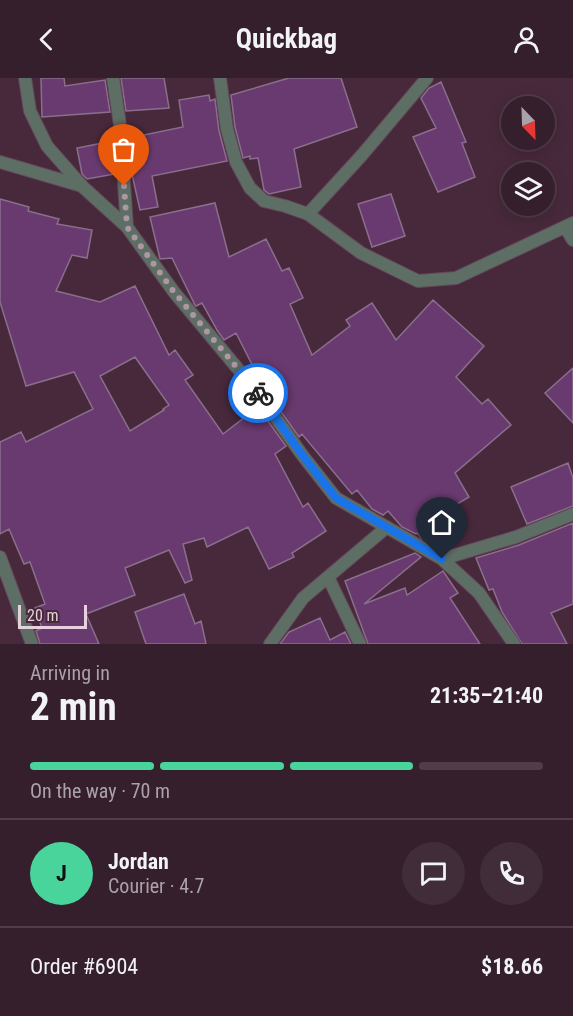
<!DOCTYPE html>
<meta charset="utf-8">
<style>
body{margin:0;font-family:"Roboto Condensed",sans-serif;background:#412c39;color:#f1f3f6;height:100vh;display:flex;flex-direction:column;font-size:22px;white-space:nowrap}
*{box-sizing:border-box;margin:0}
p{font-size:20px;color:#aaa2aa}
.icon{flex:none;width:33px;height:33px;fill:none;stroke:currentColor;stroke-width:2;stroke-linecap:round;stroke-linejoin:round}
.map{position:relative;height:566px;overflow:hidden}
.drawer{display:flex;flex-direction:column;background:#361f2d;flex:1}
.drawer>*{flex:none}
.needle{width:39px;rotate:157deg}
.buttons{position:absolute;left:501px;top:18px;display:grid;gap:12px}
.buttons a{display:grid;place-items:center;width:54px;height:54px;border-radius:50%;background:#361f2d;box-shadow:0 3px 15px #0003,0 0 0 2px #503d49;font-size:30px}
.scale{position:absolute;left:18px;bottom:15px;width:69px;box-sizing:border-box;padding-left:6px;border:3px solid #e6d1dd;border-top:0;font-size:16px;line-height:21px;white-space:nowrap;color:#e6d1dd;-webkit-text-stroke:4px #48293c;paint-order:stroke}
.pin{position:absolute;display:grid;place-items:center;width:51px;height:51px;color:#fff;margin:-62px -26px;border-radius:50% 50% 50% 0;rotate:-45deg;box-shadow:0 0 6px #0007}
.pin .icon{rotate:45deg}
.courier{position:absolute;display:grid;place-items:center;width:60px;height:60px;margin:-30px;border:4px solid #1a73e8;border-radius:50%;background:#fff;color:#222;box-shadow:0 2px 8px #0007}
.headline em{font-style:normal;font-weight:700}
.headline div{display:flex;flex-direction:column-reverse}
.headline{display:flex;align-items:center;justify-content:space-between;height:102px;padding:0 30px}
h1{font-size:39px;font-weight:700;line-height:45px}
.bar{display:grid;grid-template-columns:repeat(4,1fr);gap:9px 6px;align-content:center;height:72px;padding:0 30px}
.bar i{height:8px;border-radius:4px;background:#503d49}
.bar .current{background:#49d49c}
.bar p{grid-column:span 4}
.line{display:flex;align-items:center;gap:15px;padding:0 30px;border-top:2px solid #503d49}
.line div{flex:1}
.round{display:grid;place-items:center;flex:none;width:63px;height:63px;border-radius:32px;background:#412c39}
header{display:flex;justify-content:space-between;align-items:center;height:78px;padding:0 30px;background:#361f2d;font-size:27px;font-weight:700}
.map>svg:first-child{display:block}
</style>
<header><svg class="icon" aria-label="back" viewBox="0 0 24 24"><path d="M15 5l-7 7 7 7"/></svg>Quickbag<svg class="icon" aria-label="person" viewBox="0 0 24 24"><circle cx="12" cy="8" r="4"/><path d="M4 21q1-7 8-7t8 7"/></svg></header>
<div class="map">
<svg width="573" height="566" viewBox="0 0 573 566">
<rect width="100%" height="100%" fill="#48293c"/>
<path fill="#693a6f" stroke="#8a6f8d" stroke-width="1.5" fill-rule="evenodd" d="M 41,0 L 64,0 L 65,8 L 105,2 L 110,34 L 42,39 Z
M 121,0 L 164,0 L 169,30 L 126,33 Z
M 289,0 L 341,0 L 357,49 L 294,71 L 301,109 L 269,116 L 264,112 L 258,80 L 250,81 L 250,78 L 243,80 L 235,49 L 231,17 Z
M 441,4 L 466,64 L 462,65 L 475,99 L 438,114 L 413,59 L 436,50 L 421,20 L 429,10 Z
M 209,17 L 210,23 L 215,21 L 219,53 L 227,83 L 152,98 L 158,129 L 140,132 L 131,92 L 129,60 L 183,49 L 179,22 Z
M 113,63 L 115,96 L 87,101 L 82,96 L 77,70 Z
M 391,116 L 405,158 L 372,169 L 358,126 Z
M 0,121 L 29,129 L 28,133 L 59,141 L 57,146 L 92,152 L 87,180 L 72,177 L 56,213 L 100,224 L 135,208 L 169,277 L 175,272 L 193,297 L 185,302 L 223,356 L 258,329 L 286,368 L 275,376 L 303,429 L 308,425 L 326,453 L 292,475 L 294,479 L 269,491 L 248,449 L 207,469 L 204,460 L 183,466 L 192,502 L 185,505 L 169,472 L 125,490 L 135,517 L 86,536 L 99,566 L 40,566 L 36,553 L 42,550 L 35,530 L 45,526 L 30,484 L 24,486 L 9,451 L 0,456 L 0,364 L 21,354 L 26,364 L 93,331 L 74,294 L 26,308 L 0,224 ZM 135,279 L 169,327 L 163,331 L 164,332 L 130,353 L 100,298 Z
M 215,125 L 229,179 L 266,161 L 282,193 L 289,190 L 303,220 L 290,226 L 312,277 L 350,248 L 346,242 L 372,225 L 396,262 L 433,222 L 484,268 L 456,299 L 482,326 L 488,321 L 511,347 L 455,395 L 469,419 L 447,432 L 460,447 L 435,467 L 421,460 L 418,455 L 416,456 L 402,449 L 388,433 L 383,437 L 372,431 L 357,412 L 352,416 L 302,356 L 299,359 L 264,310 L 236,255 L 224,262 L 217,252 L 202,225 L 196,228 L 195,227 L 172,180 L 160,181 L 150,139 Z
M 573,290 L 573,345 L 545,315 Z
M 568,385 L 573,400 L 573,428 L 527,446 L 511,409 Z
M 573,445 L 573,526 L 551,535 L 567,566 L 522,566 L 502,534 L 493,511 L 489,512 L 476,480 L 519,467 Z
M 415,475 L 421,479 L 364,526 L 405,510 L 407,517 L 443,493 L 458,515 L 450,520 L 480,566 L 368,566 L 345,503 Z
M 184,516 L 195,546 L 201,543 L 206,566 L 146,566 L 135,534 Z
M 320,540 L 330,562 L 345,554 L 351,566 L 280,566 L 289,554 Z"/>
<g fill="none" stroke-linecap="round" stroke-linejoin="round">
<defs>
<path id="street" d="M 25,0 L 30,33 L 47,68 L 83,109 L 127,149 L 174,214 L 258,315 L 303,378 L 336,420 L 442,481 L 479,515 L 514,566
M 113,0 L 120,47 L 127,149
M 220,0 L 227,51 L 236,84 L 250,110 L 264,123 L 285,128 L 308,136 L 361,175 L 418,203 L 456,200 L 573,145
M 0,84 L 82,108
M 308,136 L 362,77 L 427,0
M 565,149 L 573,162
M 0,479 L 32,566
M 442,481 L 516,459 L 573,436
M 328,499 L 360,566
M 270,566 L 303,520 L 387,449"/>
</defs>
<use href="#street" stroke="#644759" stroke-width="14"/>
<use href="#street" stroke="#5d6e65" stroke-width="12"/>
</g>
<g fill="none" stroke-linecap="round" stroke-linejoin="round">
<path stroke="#af96a5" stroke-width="6" stroke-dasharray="0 10.8" d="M 124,108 L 127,149 L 174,214 L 258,315"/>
<path stroke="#1a73e8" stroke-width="8" d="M 258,315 L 303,378 L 336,420 L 442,481"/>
</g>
</svg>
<div class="buttons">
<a><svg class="needle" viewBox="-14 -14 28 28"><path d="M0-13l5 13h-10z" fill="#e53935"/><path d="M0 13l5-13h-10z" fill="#aaa2aa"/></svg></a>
<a><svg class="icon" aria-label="layers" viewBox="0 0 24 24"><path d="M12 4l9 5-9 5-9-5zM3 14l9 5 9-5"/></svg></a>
</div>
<div class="scale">20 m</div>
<div class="pin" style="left:124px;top:108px;background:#ea580c"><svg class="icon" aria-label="bag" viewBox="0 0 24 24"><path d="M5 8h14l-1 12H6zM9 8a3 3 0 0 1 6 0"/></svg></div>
<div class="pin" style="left:442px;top:481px;background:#1f2937"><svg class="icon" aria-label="home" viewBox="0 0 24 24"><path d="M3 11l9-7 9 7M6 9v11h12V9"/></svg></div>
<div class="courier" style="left:258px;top:315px"><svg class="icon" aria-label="bike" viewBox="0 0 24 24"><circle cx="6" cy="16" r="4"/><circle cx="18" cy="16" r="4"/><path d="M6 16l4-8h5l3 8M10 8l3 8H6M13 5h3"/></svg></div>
</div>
<section class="drawer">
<div class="headline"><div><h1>2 min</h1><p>Arriving in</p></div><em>21:35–21:40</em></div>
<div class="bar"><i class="current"></i><i class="current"></i><i class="current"></i><i></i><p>On the way · 70 m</p></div>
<div class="line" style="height:108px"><b class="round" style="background:#49d49c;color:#111">J</b><div><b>Jordan</b><p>Courier · 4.7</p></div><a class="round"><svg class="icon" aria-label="chat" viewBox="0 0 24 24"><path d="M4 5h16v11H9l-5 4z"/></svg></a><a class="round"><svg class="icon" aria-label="phone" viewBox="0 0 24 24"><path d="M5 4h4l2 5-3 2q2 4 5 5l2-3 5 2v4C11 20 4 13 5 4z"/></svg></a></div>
<div class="line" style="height:78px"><div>Order #6904</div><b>$18.66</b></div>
</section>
